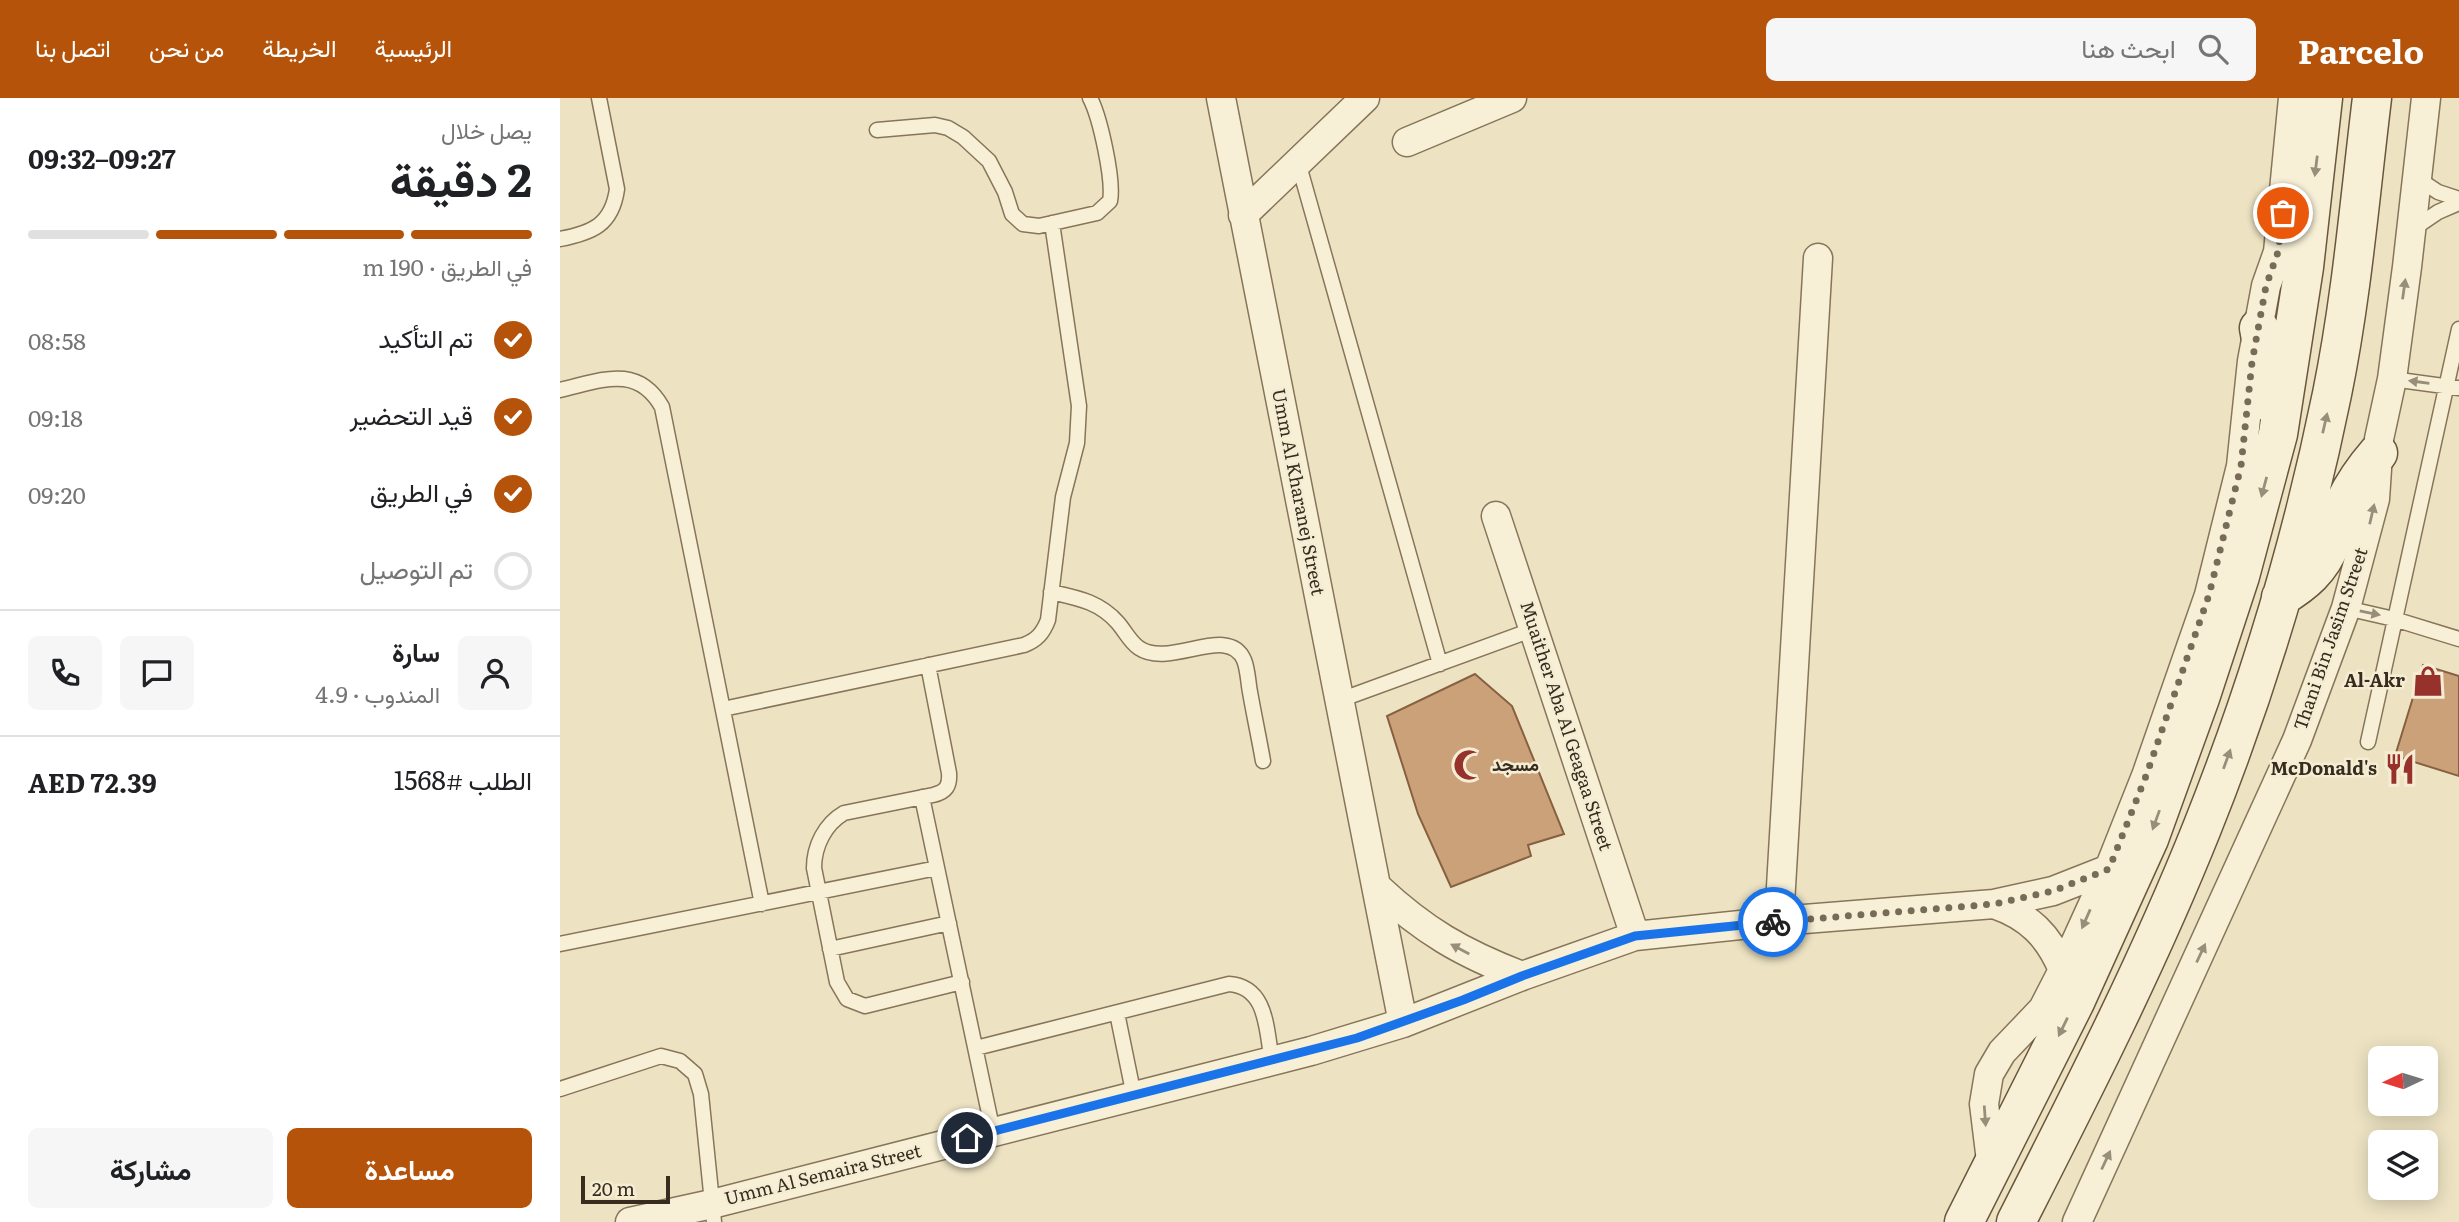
<!DOCTYPE html>
<html lang="ar">
<meta charset="utf-8">
<style>
body{margin:0;font-family:Literata,Vazirmatn,serif;background:#f6f6f6;color:#202124;direction:rtl;height:100vh;display:flex;flex-direction:column;font-size:26px;white-space:nowrap}
*{box-sizing:border-box;margin:0}
p{font-size:23px;color:#757577}
.icon{flex:none;width:38px;height:38px;fill:none;stroke:currentColor;stroke-width:2;stroke-linecap:round;stroke-linejoin:round}
.map{position:relative;flex:1;overflow:hidden;direction:ltr}
.sheet{display:flex;flex-direction:column;background:#fff;width:560px}
.sheet>*{flex:none}
.needle{width:46px;rotate:266deg}
.controls{position:absolute;left:1808px;top:948px;display:grid;gap:14px}
.controls a{display:grid;place-items:center;width:70px;height:70px;border-radius:10px;background:#fff;box-shadow:0 4px 18px #0003;font-size:35px}
.scale{position:absolute;left:21px;bottom:18px;width:89px;box-sizing:border-box;padding-left:7px;border:4px solid #372c1e;border-top:0;font-size:19px;line-height:24px;white-space:nowrap;color:#372c1e;-webkit-text-stroke:5px #f5edd3;paint-order:stroke}
.pin{position:absolute;display:grid;place-items:center;width:60px;height:60px;color:#fff;margin:-30px;border:4px solid #fff;border-radius:50%;box-shadow:0 2px 7px #0007}
.courier{position:absolute;display:grid;place-items:center;width:70px;height:70px;margin:-35px;border:5px solid #1a73e8;border-radius:50%;background:#fff;color:#222;box-shadow:0 2px 9px #0007}
.head em{font-style:normal;font-weight:700}
.head div{display:flex;flex-direction:column-reverse}
.head{display:flex;align-items:center;justify-content:space-between;height:119px;padding:0 28px}
h1{font-size:46px;font-weight:700;line-height:52px}
.bar{display:grid;grid-template-columns:repeat(4,1fr);gap:10px 7px;align-content:center;height:84px;padding:0 28px}
.bar i{height:9px;border-radius:5px;background:#e0e0e0}
.bar .selected{background:#b45309}
.bar p{grid-column:span 4}
.line{display:flex;align-items:center;gap:18px;padding:0 28px;border-top:2px solid #e0e0e0}
.line div{flex:1}
.round{display:grid;place-items:center;flex:none;width:74px;height:74px;border-radius:10px;background:#f6f6f6}
ol{padding:0 28px;list-style:none}
li{display:flex;align-items:center;gap:21px;height:77px}
li p{margin-inline-start:auto}
li .icon{padding:7px;border-radius:50%;background:#b45309;color:#fff;stroke-width:4}
li:last-child{color:#757577}
li i{width:38px;height:38px;border:4px solid #e0e0e0;border-radius:50%}
.cta{display:flex;gap:14px;margin-top:auto;padding:14px 28px}
.cta a{flex:1;height:80px;border-radius:10px;background:#b45309;color:#fff;font-size:28px;font-weight:700;line-height:80px;text-align:center}
.cta a+a{background:#f6f6f6;color:#202124}
header{display:flex;align-items:center;gap:42px;box-sizing:border-box;height:98px;padding:0 35px;background:#b45309;color:#fff}
header strong{font-size:33px}
nav{display:flex;gap:38px;margin-inline-start:auto;font-size:24px}
.search{width:490px;height:63px;background:#f6f6f6;display:flex;align-items:center;gap:18px;box-sizing:border-box;padding:0 24px;border-radius:10px;color:#757577;font-size:26px}
main{display:flex;flex:1;min-height:0}
.map>svg:first-child{display:block}
</style>
<header>
<strong>Parcelo</strong>
<div class="search"><svg class="icon" aria-label="search" viewBox="0 0 24 24"><circle cx="10" cy="10" r="6"/><path d="M15 15l6 6"/></svg>ابحث هنا</div>
<nav><a>الرئيسية</a><a>الخريطة</a><a>من نحن</a><a>اتصل بنا</a></nav>
</header>
<main>
<div class="map">
<svg width="1899" height="1124" viewBox="0 0 1899 1124">
<rect width="100%" height="100%" fill="#ede3c3"/>
<path fill="#cba179" stroke="#866040" stroke-width="2" d="M 1863,567 L 1899,578 L 1899,678 L 1835,658 Z
M 915,576 L 952,608 L 1004,736 L 968,747 L 971,758 L 891,789 L 858,716 L 827,618 Z"/>
<g fill="none" stroke-linecap="round" stroke-linejoin="round">
<defs>
<path id="service" d="M 317,32 L 375,27 L 388,30 L 403,39 L 429,63 L 445,94 L 452,116 L 463,126 L 479,128 L 537,115 L 550,103 C 554,82 540,19 530,0
M 738,64 L 880,566
M 1857,80 L 1878,94 L 1899,101
M 1853,131 L 1878,114 L 1899,105
M 0,141 C 32,135 52,127 57,91 L 39,0
M 1832,281 L 1899,290
M 0,292 C 40,283 77,265 102,309 L 202,806
M 491,494 C 518,500 540,504 558,525 C 565,533 570,544 579,550 C 610,571 668,525 684,562 C 688,572 688,584 690,594 C 694,617 699,640 703,663
M 1786,510 L 1834,521 L 1899,541
M 368,567 L 389,675 C 390,688 386,694 373,697 L 284,715 C 265,726 254,748 254,770 L 277,884 L 287,901 L 305,908 L 402,884
M 780,602 L 974,531
M 163,611 L 464,547 C 477,542 483,535 488,522 L 503,399 L 517,345 L 519,308 L 492,125
M 1808,644 L 1899,231
M 362,699 L 433,1034
M 0,846 L 377,770
M 270,851 L 389,825
M 557,915 L 574,998
M 416,950 L 669,886 C 708,889 706,932 712,963
M 0,991 L 101,958 L 120,963 L 135,976 L 141,996 L 154,1124"/>
<path id="minor" d="M 661,0 L 843,925
M 847,44 L 952,0
M 683,117 L 805,0
M 936,418 L 1075,838
M 817,789 C 864,833 902,855 962,878
M 1434,806 C 1469,818 1489,838 1503,872
M 1219,823 L 1258,160
M 1432,1071 L 1424,1006 L 1429,976 L 1442,954 L 1483,911 L 1503,872 L 1549,771 L 1586,678 L 1649,497 L 1681,368 L 1692,263 L 1706,188 L 1718,154 L 1733,0
M 70,1124 L 152,1106 L 751,953 L 843,925 L 962,878 L 1075,838 L 1219,823 L 1434,806 L 1493,793 L 1549,771
M 1517,1124 L 1737,642 L 1786,510 L 1815,401 L 1819,341 L 1832,281 L 1847,169 L 1866,0"/>
<path id="secondary" d="M 1699,230 L 1713,307
M 1721,499 C 1744,485 1761,471 1771,445 C 1776,432 1779,417 1785,404 C 1794,385 1805,370 1818,355
M 1404,1124 L 1515,904 L 1589,741 L 1640,600 L 1680,478 L 1718,336 L 1744,169 L 1763,0
M 1456,1124 C 1522,994 1588,865 1642,730 C 1698,590 1742,443 1772,296 C 1792,198 1800,98 1812,0"/>
</defs>
<use href="#service" stroke="#87755a" stroke-width="17"/>
<use href="#minor" stroke="#87755a" stroke-width="31"/>
<use href="#secondary" stroke="#69563d" stroke-width="41"/>
<use href="#service" stroke="#f8f0d6" stroke-width="14"/>
<use href="#minor" stroke="#f8f0d6" stroke-width="28"/>
<use href="#secondary" stroke="#f8f0d6" stroke-width="38"/>
</g>
<defs><path id="oneway-solid" d="M-6-.8H1V-3.2L6.5 0L1 3.2V.8H-6Z" transform="scale(1.75)"/></defs>
<g fill="#988e7a">
<use href="#oneway-solid" transform="translate(1756 68) rotate(97)"/>
<use href="#oneway-solid" transform="translate(1844 191) rotate(-82)"/>
<use href="#oneway-solid" transform="translate(1859 284) rotate(-172)"/>
<use href="#oneway-solid" transform="translate(1765 325) rotate(-77)"/>
<use href="#oneway-solid" transform="translate(1704 389) rotate(105)"/>
<use href="#oneway-solid" transform="translate(1812 416) rotate(-77)"/>
<use href="#oneway-solid" transform="translate(1810 515) rotate(12)"/>
<use href="#oneway-solid" transform="translate(1667 661) rotate(-70)"/>
<use href="#oneway-solid" transform="translate(1596 722) rotate(110)"/>
<use href="#oneway-solid" transform="translate(1526 821) rotate(114)"/>
<use href="#oneway-solid" transform="translate(900 851) rotate(-152)"/>
<use href="#oneway-solid" transform="translate(1641 855) rotate(-65)"/>
<use href="#oneway-solid" transform="translate(1503 929) rotate(116)"/>
<use href="#oneway-solid" transform="translate(1425 1018) rotate(86)"/>
<use href="#oneway-solid" transform="translate(1546 1062) rotate(-65)"/>
</g>
<g fill="none" stroke-linecap="round" stroke-linejoin="round">
<path stroke="#776c58" stroke-width="7" stroke-dasharray="0 12.6" d="M 1213,824 L 1434,806 L 1493,793 L 1549,771 L 1586,678 L 1649,497 L 1681,368 L 1692,264 L 1706,188 L 1718,154 L 1723,115"/>
<path stroke="#1a73e8" stroke-width="9" d="M 407,1040 L 797,940 L 903,902 L 962,878 L 1075,838 L 1213,824"/>
</g>
<defs>
<symbol id="shop-bare" viewBox="-9 -9 18 18"><path d="M-5-2.5h2.3a2.7 3.5 0 0 1 5.4 0H5L5.5 6h-11ZM-1.5-2.5h3a1.5 2.3 0 0 0-3 0Z" fill="#96312b" stroke="#f5edd3" stroke-width="2.5" paint-order="stroke"/></symbol>
<symbol id="mosque-bare" viewBox="-9 -9 18 18"><path d="M3.5-4.9A6 6 0 1 0 3.5 4.9A5 5 0 1 1 3.5-4.9Z" fill="#96312b" stroke="#f5edd3" stroke-width="2.5" paint-order="stroke"/></symbol>
<symbol id="restaurant-bare" viewBox="-9 -9 18 18"><path d="M-5-6h1v4h1v-4h1v4h1v-4h1v5L-1.5 .5V6h-2V.5L-5-1ZM5-6V6H3V1.5H1.5Q1.5-4 5-6Z" fill="#96312b" stroke="#f5edd3" stroke-width="2.5" paint-order="stroke"/></symbol>
</defs>
<g fill-rule="evenodd">
<use href="#shop-bare" x="1846" y="561" width="44" height="44"/>
<use href="#mosque-bare" x="887" y="645" width="44" height="44"/>
<use href="#restaurant-bare" x="1818" y="649" width="44" height="44"/>
</g>
<g text-anchor="middle" stroke-width="5" stroke-linejoin="round" paint-order="stroke">
<g font-size="18" fill="#372c1e" stroke="#f5edd3">
<text transform="translate(738 394) rotate(79)" y="6">Umm Al Kharanej Street</text>
<text transform="translate(1771 541) rotate(-71)" y="6">Thani Bin Jasim Street</text>
<text transform="translate(1006 628) rotate(72)" y="6">Muaither Aba Al Geagaa Street</text>
<text transform="translate(263 1077) rotate(-14)" y="6">Umm Al Semaira Street</text>
</g>
<g font-size="18" font-weight="bold" fill="#372c1e" stroke="#f5edd3" text-anchor="end">
<text x="1845" y="589">Al-Akr</text>
<text x="932" y="673" text-anchor="start">مسجد</text>
<text x="1817" y="677">McDonald's</text>
</g>
</g>
</svg>
<div class="controls">
<a><svg class="needle" viewBox="-14 -14 28 28"><path d="M0-13l5 13h-10z" fill="#e53935"/><path d="M0 13l5-13h-10z" fill="#757577"/></svg></a>
<a><svg class="icon" aria-label="layers" viewBox="0 0 24 24"><path d="M12 4l9 5-9 5-9-5zM3 14l9 5 9-5"/></svg></a>
</div>
<div class="scale">20 m</div>
<div class="pin" style="left:1723px;top:115px;background:#ea580c"><svg class="icon" aria-label="bag" viewBox="0 0 24 24"><path d="M5 8h14l-1 12H6zM9 8a3 3 0 0 1 6 0"/></svg></div>
<div class="pin" style="left:407px;top:1040px;background:#1f2937"><svg class="icon" aria-label="home" viewBox="0 0 24 24"><path d="M3 11l9-7 9 7M6 9v11h12V9"/></svg></div>
<div class="courier" style="left:1213px;top:824px"><svg class="icon" aria-label="bike" viewBox="0 0 24 24"><circle cx="6" cy="16" r="4"/><circle cx="18" cy="16" r="4"/><path d="M6 16l4-8h5l3 8M10 8l3 8H6M13 5h3"/></svg></div>
</div>
<section class="sheet">
<div class="head"><div><h1>2 دقيقة</h1><p>يصل خلال</p></div><em>09:27–09:32</em></div>
<div class="bar"><i class="selected"></i><i class="selected"></i><i class="selected"></i><i></i><p>في الطريق · 190 m</p></div>
<ol>
<li><svg class="icon" aria-label="check" viewBox="0 0 24 24"><path d="M5 12l5 5 9-10"/></svg>تم التأكيد<p>08:58</p></li>
<li><svg class="icon" aria-label="check" viewBox="0 0 24 24"><path d="M5 12l5 5 9-10"/></svg>قيد التحضير<p>09:18</p></li>
<li><svg class="icon" aria-label="check" viewBox="0 0 24 24"><path d="M5 12l5 5 9-10"/></svg>في الطريق<p>09:20</p></li>
<li><i></i>تم التوصيل</li>
</ol>
<div class="line" style="height:126px"><a class="round"><svg class="icon" aria-label="person" viewBox="0 0 24 24"><circle cx="12" cy="8" r="4"/><path d="M4 21q1-7 8-7t8 7"/></svg></a><div><b>سارة</b><p>المندوب · 4.9</p></div><a class="round"><svg class="icon" aria-label="chat" viewBox="0 0 24 24"><path d="M4 5h16v11H9l-5 4z"/></svg></a><a class="round"><svg class="icon" aria-label="phone" viewBox="0 0 24 24"><path d="M5 4h4l2 5-3 2q2 4 5 5l2-3 5 2v4C11 20 4 13 5 4z"/></svg></a></div>
<div class="line" style="height:91px"><div>الطلب #1568</div><b>AED 72.39</b></div>
<div class="cta"><a>مساعدة</a><a>مشاركة</a></div>
</section>
</main>
